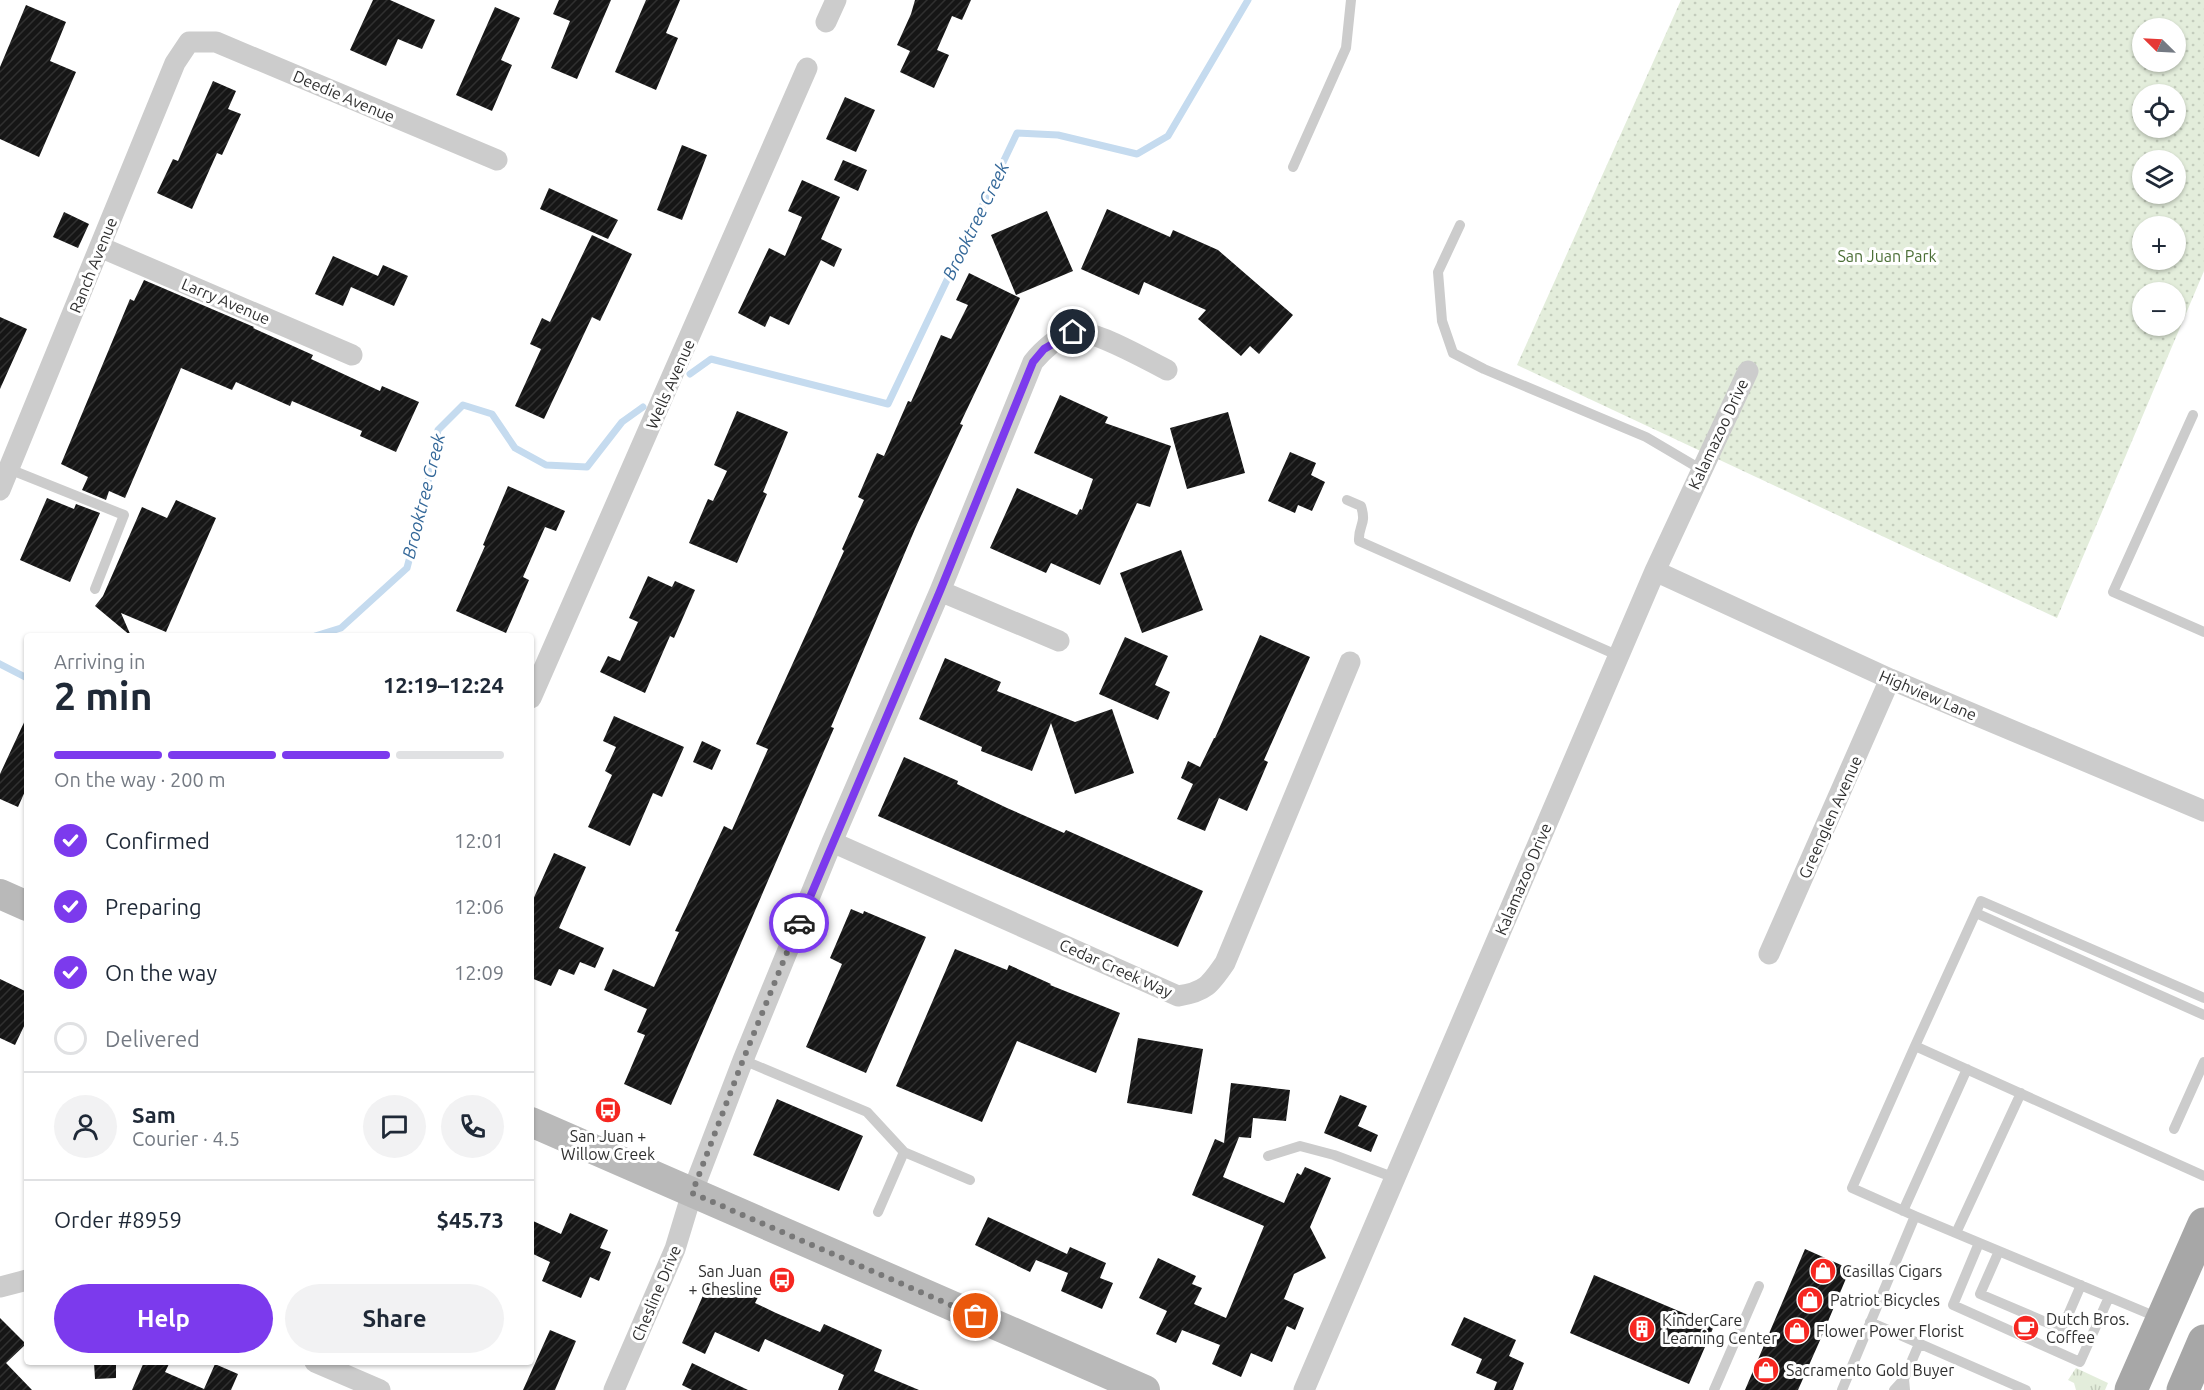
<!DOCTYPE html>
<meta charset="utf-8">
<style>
body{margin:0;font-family:Ubuntu,sans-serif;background:#f2f2f3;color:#1f2937;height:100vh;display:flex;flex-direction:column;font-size:22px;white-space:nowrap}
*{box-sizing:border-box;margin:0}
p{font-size:20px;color:#747a83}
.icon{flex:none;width:33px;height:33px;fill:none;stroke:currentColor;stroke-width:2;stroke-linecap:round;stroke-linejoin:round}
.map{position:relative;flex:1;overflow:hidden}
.details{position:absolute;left:24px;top:633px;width:510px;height:732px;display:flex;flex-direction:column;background:#fff;border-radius:6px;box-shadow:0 2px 4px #0004}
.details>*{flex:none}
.needle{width:39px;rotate:294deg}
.controls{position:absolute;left:2132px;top:18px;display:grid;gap:12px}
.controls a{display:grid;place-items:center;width:54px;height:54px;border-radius:50%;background:#fff;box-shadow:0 2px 4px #0004;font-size:30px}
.pin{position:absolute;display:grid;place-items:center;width:51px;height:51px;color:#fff;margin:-26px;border:3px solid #fff;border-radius:50%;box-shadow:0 2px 6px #0007}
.courier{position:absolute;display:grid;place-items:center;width:60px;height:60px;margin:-30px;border:4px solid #7c3aed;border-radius:50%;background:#fff;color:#222;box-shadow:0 2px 8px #0007}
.overview em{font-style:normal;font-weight:600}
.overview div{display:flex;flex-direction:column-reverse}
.overview{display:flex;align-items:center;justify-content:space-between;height:102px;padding:0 30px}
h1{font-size:39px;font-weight:600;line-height:45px}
.bar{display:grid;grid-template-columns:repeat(4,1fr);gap:9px 6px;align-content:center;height:72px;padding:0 30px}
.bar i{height:8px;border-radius:4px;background:#e0e1e3}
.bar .active{background:#7c3aed}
.bar p{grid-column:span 4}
.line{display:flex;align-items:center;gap:15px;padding:0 30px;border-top:2px solid #e0e1e3}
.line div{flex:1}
.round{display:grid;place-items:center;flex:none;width:63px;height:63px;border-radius:32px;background:#f2f2f3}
ol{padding:0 30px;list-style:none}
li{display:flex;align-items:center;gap:18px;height:66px}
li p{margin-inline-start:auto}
li .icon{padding:6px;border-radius:50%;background:#7c3aed;color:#fff;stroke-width:4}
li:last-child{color:#747a83}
li i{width:33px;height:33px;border:3px solid #e0e1e3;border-radius:50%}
.action{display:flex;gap:12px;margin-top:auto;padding:12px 30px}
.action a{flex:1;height:69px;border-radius:36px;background:#7c3aed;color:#fff;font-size:24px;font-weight:600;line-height:69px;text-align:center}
.action a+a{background:#f2f2f3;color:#1f2937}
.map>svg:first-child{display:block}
</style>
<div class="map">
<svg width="2204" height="1390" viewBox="0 0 2204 1390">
<defs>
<pattern id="grass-tufts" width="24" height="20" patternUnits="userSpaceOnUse" patternTransform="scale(1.5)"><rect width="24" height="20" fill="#e3eddb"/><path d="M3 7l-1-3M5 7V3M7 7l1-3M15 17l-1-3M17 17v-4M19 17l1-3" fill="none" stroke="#c3ccbc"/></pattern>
<pattern id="park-dots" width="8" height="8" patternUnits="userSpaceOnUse" patternTransform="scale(1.5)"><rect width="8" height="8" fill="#e3eddb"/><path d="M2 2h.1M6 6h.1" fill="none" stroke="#c3ccbc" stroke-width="1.8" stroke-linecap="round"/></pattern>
<pattern id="building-hatch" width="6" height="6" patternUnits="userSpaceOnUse" patternTransform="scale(1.5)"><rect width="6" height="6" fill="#161616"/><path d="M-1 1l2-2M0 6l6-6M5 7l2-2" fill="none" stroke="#303030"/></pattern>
</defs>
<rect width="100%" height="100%" fill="#fff"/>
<path fill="url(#grass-tufts)" d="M 2076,1368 L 2108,1383 L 2105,1390 L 2076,1390 L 2074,1383 L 2068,1380 Z"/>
<path fill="url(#park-dots)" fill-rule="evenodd" d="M 1681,0 L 2204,0 L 2204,271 L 2057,618 L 1517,365 ZM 2142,28 L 2175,28 L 2175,62 L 2142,62 ZM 2142,94 L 2175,94 L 2175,128 L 2142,128 ZM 2142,160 L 2175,160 L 2175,194 L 2142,194 ZM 2142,226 L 2175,226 L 2175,260 L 2142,260 ZM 2142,292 L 2175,292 L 2175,326 L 2142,326 Z"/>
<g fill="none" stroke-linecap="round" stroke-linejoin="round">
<path stroke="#c5dbef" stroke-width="7" d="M 690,374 L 711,359 L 888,404 L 1017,133 L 1058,135 L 1137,154 L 1168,136 L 1248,0
M 315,636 L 341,628 L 407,568 L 423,507 L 438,430 L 463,405 L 492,414 L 515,448 L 546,465 L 587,467 L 622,422 L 643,407
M 0,664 L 27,678"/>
</g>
<path fill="url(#building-hatch)" d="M 373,0 L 390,0 L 435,20 L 422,49 L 398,39 L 386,66 L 350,50 Z
M 559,0 L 611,0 L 577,79 L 551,68 L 570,21 L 553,14 Z
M 646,0 L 680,0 L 666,33 L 678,38 L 656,90 L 615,72 Z
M 915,0 L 971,0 L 962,20 L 952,16 L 937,50 L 949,55 L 934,88 L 900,72 L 910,51 L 897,45 L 911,14 Z
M 26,5 L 66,22 L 50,61 L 76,72 L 39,157 L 0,139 L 0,67 Z
M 495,7 L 520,18 L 501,60 L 512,65 L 492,111 L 456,95 Z
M 213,81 L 236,91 L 228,109 L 241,114 L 222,155 L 217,153 L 192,209 L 157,193 L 173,159 L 178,161 Z
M 845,97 L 875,110 L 856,152 L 826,139 Z
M 682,145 L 707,155 L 682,220 L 657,210 Z
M 843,160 L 867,170 L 858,191 L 834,180 Z
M 802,180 L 840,197 L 821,239 L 842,249 L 834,267 L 821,260 L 789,325 L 770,316 L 765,327 L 738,313 L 769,248 L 785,256 L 802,217 L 788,211 Z
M 549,188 L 618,220 L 608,239 L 540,209 Z
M 1107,209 L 1170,237 L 1173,230 L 1218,250 L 1293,315 L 1259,354 L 1250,346 L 1241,356 L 1198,319 L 1206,310 L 1144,282 L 1139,295 L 1081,269 Z
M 1047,211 L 1073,271 L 1016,295 L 991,235 Z
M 64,212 L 89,224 L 78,248 L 53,237 Z
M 592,235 L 632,254 L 600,321 L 592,317 L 544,419 L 515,406 L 541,349 L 530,344 L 542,318 L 550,322 Z
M 333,256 L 378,276 L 383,265 L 408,276 L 394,306 L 351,287 L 343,306 L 315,294 Z
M 969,273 L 1020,298 L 960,424 L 963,425 L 915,529 L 831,727 L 834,728 L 671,1105 L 624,1084 L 645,1035 L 637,1032 L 647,1009 L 604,990 L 613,969 L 654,987 L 679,932 L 675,931 L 724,826 L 732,830 L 768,749 L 756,744 L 844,551 L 842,549 L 864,500 L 858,497 L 877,453 L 884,456 L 908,401 L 911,402 L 941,335 L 951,339 L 968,305 L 956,300 Z
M 144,280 L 254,327 L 253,328 L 313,355 L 311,359 L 339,372 L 380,391 L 382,386 L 419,402 L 396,452 L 360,436 L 362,431 L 292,401 L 290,406 L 236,382 L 232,390 L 181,368 L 125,498 L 109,491 L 106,500 L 82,490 L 88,477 L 61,464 L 130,299 L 134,301 Z
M 0,317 L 27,329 L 0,389 Z
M 1060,395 L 1108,417 L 1105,423 L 1171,446 L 1150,507 L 1137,503 L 1100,585 L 1051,563 L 1046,573 L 990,548 L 1017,488 L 1077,515 L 1080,509 L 1082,510 L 1093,479 L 1034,453 Z
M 737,411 L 788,432 L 763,492 L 767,494 L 737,563 L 689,543 L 708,499 L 713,501 L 727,471 L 714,465 Z
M 1228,412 L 1245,473 L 1187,489 L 1170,428 Z
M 1290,452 L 1316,463 L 1311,475 L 1325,482 L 1312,511 L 1298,505 L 1295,513 L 1268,501 Z
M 508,486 L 565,511 L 556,531 L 545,527 L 523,577 L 529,580 L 506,633 L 456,611 L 485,546 L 483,545 Z
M 47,498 L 74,509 L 76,504 L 100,513 L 70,582 L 20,560 Z
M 176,500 L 216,518 L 166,632 L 121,613 L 131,636 L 95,606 L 103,596 L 142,507 L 167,518 Z
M 1181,550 L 1203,610 L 1142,633 L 1120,573 Z
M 648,576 L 672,587 L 675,581 L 695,590 L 674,638 L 670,636 L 645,693 L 600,672 L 608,656 L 620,661 L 638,622 L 629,618 Z
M 1260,635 L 1310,657 L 1264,760 L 1268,762 L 1247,811 L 1219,798 L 1205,831 L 1177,819 L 1193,784 L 1181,778 L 1188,761 L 1200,767 L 1214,738 L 1215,738 Z
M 1125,637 L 1168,656 L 1155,685 L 1170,692 L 1158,720 L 1099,694 Z
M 945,658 L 1001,682 L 997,691 L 1075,722 L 1112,709 L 1134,773 L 1075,794 L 1051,723 L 1032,771 L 981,751 L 982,747 L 919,719 Z
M 27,716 L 27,787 L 18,807 L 0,799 L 0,774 Z
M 614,716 L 684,747 L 662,797 L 653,793 L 630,846 L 588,827 L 612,775 L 605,771 L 616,747 L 603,741 Z
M 702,741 L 721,750 L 712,770 L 693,762 Z
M 904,757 L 958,781 L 957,784 L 1007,808 L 1064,833 L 1066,830 L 1203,891 L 1178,947 L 878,816 Z
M 554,853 L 586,867 L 559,928 L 604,948 L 595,968 L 580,962 L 574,975 L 559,969 L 551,986 L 531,978 L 531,904 Z
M 851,909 L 863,914 L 864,911 L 926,937 L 866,1073 L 806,1047 L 842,964 L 830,958 Z
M 955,949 L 1007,970 L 1009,965 L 1051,984 L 1050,985 L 1120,1013 L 1096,1073 L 1017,1041 L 982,1122 L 896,1086 Z
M 0,979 L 27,992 L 27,1020 L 15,1045 L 0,1038 Z
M 1138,1038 L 1203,1049 L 1192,1114 L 1127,1103 Z
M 1231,1083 L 1290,1090 L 1286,1121 L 1253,1118 L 1251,1138 L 1239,1137 L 1223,1177 L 1284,1203 L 1297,1173 L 1301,1175 L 1305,1167 L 1331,1178 L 1310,1227 L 1326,1258 L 1294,1274 L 1284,1299 L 1304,1308 L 1295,1330 L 1287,1326 L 1272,1362 L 1251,1353 L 1241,1377 L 1212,1364 L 1220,1345 L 1182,1330 L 1176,1343 L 1156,1334 L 1167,1311 L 1139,1298 L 1158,1258 L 1196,1276 L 1192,1284 L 1202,1288 L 1194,1304 L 1226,1318 L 1264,1226 L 1192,1195 L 1215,1139 L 1224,1143 Z
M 1340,1095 L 1367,1106 L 1358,1126 L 1378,1135 L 1371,1152 L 1324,1133 Z
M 777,1099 L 863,1136 L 839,1191 L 753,1155 Z
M 570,1213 L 608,1230 L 600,1248 L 611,1252 L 599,1281 L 590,1277 L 581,1298 L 542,1281 L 550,1262 L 531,1253 L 531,1220 L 561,1234 Z
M 988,1217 L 1067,1254 L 1070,1247 L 1106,1263 L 1100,1278 L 1113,1283 L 1102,1309 L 1061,1291 L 1068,1273 L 1036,1260 L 1030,1272 L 975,1245 Z
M 1805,1249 L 1850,1269 L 1821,1338 L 1798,1390 L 1745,1390 Z
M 1594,1275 L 1714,1326 L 1689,1384 L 1570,1333 Z
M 709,1282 L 731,1292 L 735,1282 L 760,1293 L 755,1303 L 776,1313 L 820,1332 L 824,1324 L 882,1350 L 874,1371 L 919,1390 L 838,1390 L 844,1375 L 765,1339 L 759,1352 L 715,1332 L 705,1354 L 682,1343 Z
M 1464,1317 L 1516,1340 L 1509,1356 L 1524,1363 L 1513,1390 L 1494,1390 L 1497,1382 L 1476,1373 L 1482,1359 L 1451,1345 Z
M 0,1318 L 26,1344 L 6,1363 L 32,1390 L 0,1390 Z
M 550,1330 L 576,1341 L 555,1390 L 523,1390 Z
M 94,1362 L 116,1362 L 116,1378 L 95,1379 Z
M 144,1362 L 170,1362 L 165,1372 L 204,1389 L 215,1364 L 238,1374 L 231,1390 L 132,1390 Z
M 692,1363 L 748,1390 L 692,1390 L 682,1385 Z"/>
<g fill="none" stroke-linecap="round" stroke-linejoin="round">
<path stroke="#ccc" stroke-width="10" d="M 1293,167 L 1346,48 L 1351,0
M 1460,225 L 1438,272 L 1442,321 L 1453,353 L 1484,369 L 1646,437 L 1702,470
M 2193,415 L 2113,592 L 2204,632
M 9,469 L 124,515 L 95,589
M 1347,500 L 1361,506 C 1367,525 1358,525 1359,541 L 1619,656
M 1976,913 L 2204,1015
M 2204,998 L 1981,901 L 1915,1046 L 2204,1176
M 743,1060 L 867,1112 L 904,1152 L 970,1180
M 2174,1129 L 2204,1062
M 1268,1156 L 1300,1146 L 1334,1155 L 1395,1178
M 1903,1211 L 1967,1069
M 878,1212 L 904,1152
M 1915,1216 L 1852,1188 L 1915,1046
M 1956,1233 L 2021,1093
M 1979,1243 L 1953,1305 L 2080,1362 L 2109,1297
M 1999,1251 L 1980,1294 L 2062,1329 L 2081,1285
M 1870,1322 L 2026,1390
M 1714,1390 L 1759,1286
M 1842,1390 L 1915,1216 L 2159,1318
M 1894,1390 L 1904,1379
M 1905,1390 L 1904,1379 L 1919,1344"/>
<path stroke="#ccc" stroke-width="21" d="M 826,22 L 836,0
M 100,247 L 352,355
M 0,490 L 175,63 L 189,42 L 216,42 L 497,160
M 1655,571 L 1890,679 L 2204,811
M 940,591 L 1059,641
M 531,698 L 807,68
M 832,842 L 1178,996 C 1205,992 1210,985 1225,963 L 1350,662
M 1769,954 L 1890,679
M 0,1287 L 27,1280
M 315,1362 L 380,1390
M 614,1390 L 675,1249 L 692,1193 L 743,1060 L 832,842 L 940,591 L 1033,362 C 1041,352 1060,334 1073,332 C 1094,329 1147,360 1167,370
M 1304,1390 L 1655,571 L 1748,371"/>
<path stroke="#b9b9b9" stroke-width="30" d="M 0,894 L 27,906
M 531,1122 L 1145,1390"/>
<path stroke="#a7a7a7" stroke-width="33" d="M 2131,1390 L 2204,1224
M 2183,1390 L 2204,1341"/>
</g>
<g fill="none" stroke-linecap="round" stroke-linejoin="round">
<path stroke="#787878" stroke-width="6" stroke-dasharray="0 10.8" d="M 799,923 L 743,1060 L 692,1193 L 976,1316"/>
<path stroke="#7c3aed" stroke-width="8" d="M 799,923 L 940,591 L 1033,362 L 1044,349 L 1073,332"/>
</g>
<defs>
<symbol id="bus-disc" viewBox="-11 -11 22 22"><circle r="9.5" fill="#f62620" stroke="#fff"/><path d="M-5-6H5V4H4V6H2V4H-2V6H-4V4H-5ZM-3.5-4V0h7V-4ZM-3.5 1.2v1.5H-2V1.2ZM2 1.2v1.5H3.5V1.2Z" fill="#fff"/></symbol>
<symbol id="shop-disc" viewBox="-11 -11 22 22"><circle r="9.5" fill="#f62620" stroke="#fff"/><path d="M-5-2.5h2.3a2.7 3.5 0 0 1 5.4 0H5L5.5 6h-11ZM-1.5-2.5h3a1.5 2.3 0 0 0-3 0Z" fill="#fff"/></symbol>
<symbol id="cafe-disc" viewBox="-11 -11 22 22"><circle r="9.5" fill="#f62620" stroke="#fff"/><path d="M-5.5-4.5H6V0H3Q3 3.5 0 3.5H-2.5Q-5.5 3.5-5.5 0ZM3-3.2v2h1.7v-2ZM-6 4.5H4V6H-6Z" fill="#fff"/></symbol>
<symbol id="building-disc" viewBox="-11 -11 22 22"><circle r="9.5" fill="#f62620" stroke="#fff"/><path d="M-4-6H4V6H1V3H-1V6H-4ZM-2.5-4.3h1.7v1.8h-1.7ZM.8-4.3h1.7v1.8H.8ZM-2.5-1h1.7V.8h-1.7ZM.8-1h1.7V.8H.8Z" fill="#fff"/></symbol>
</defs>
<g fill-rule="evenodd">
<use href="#bus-disc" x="593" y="1095" width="30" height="30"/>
<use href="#shop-disc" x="1808" y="1256" width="30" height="30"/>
<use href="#bus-disc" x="767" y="1265" width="30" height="30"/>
<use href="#shop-disc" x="1795" y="1285" width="30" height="30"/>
<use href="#cafe-disc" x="2011" y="1313" width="30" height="30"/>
<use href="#building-disc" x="1627" y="1314" width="30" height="30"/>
<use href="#shop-disc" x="1782" y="1316" width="30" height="30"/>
<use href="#shop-disc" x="1751" y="1355" width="30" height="30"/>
</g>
<g text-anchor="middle" stroke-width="6" stroke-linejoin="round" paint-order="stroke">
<g font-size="16" fill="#2f2f2f" stroke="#fff">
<text transform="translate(344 96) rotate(23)" y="6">Deedie Avenue</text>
<text transform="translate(93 265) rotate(-68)" y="6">Ranch Avenue</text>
<text transform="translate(226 301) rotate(23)" y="6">Larry Avenue</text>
<text transform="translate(670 384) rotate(-66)" y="6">Wells Avenue</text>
<text transform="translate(1718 434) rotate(-65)" y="6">Kalamazoo Drive</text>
<text transform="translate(1928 695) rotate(23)" y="6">Highview Lane</text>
<text transform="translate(1830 817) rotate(-66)" y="6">Greenglen Avenue</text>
<text transform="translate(1523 879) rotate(-67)" y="6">Kalamazoo Drive</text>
<text transform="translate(1116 968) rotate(24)" y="6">Cedar Creek Way</text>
<text transform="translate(656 1293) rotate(-67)" y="6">Chesline Drive</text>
</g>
<g font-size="16" fill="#4c6f37" stroke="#fff">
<text x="1887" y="262">San Juan Park</text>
</g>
<g font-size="16" fill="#2f2f2f" stroke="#fff" text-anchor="start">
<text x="608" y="1142" text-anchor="middle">San Juan +<tspan x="608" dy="18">Willow Creek</tspan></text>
<text x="762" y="1277" text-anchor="end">San Juan<tspan x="762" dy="18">+ Chesline</tspan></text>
<text x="1842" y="1277">Casillas Cigars</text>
<text x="1830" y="1306">Patriot Bicycles</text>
<text x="2046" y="1325">Dutch Bros.<tspan x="2046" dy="18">Coffee</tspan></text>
<text x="1662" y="1326">KinderCare<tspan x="1662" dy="18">Learning Center</tspan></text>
<text x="1816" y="1337">Flower Power Florist</text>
<text x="1786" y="1376">Sacramento Gold Buyer</text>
</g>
<g font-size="18" font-style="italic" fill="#346899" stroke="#fff">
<text transform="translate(976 221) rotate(-64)" y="6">Brooktree Creek</text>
<text transform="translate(424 496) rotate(-76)" y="6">Brooktree Creek</text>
</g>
</g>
</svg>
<div class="controls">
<a><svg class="needle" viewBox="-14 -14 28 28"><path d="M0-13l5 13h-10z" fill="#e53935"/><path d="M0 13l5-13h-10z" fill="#747a83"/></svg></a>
<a><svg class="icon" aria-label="locate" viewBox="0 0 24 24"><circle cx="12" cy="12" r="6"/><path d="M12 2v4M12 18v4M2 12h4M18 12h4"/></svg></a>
<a><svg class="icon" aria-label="layers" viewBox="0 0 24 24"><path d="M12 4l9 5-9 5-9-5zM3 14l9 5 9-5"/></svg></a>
<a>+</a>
<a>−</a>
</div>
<div class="pin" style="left:976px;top:1316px;background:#ea580c"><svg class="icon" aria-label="bag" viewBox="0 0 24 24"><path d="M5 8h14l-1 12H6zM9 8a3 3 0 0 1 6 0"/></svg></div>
<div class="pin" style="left:1073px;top:332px;background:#1f2937"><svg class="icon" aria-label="home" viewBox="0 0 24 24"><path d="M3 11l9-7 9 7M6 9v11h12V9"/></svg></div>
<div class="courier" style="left:799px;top:923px"><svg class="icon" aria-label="car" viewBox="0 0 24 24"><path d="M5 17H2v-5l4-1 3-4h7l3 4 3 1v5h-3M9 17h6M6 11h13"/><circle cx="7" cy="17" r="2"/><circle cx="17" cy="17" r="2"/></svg></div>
<section class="details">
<div class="overview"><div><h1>2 min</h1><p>Arriving in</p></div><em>12:19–12:24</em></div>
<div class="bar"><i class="active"></i><i class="active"></i><i class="active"></i><i></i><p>On the way · 200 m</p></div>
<ol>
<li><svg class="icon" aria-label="check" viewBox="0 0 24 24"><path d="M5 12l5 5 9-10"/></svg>Confirmed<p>12:01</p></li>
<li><svg class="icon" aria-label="check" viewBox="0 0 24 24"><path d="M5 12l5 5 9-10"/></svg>Preparing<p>12:06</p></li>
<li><svg class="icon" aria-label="check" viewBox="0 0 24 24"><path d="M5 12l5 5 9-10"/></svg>On the way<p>12:09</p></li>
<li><i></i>Delivered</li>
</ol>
<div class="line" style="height:108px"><a class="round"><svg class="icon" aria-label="person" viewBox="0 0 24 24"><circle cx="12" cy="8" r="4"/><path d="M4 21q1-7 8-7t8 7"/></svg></a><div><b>Sam</b><p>Courier · 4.5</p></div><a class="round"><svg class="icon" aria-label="chat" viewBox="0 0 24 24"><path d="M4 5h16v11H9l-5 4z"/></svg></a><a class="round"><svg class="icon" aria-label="phone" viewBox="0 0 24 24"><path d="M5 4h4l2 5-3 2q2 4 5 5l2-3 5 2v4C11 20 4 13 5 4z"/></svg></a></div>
<div class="line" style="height:78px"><div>Order #8959</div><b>$45.73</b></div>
<div class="action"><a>Help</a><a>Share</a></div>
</section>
</div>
